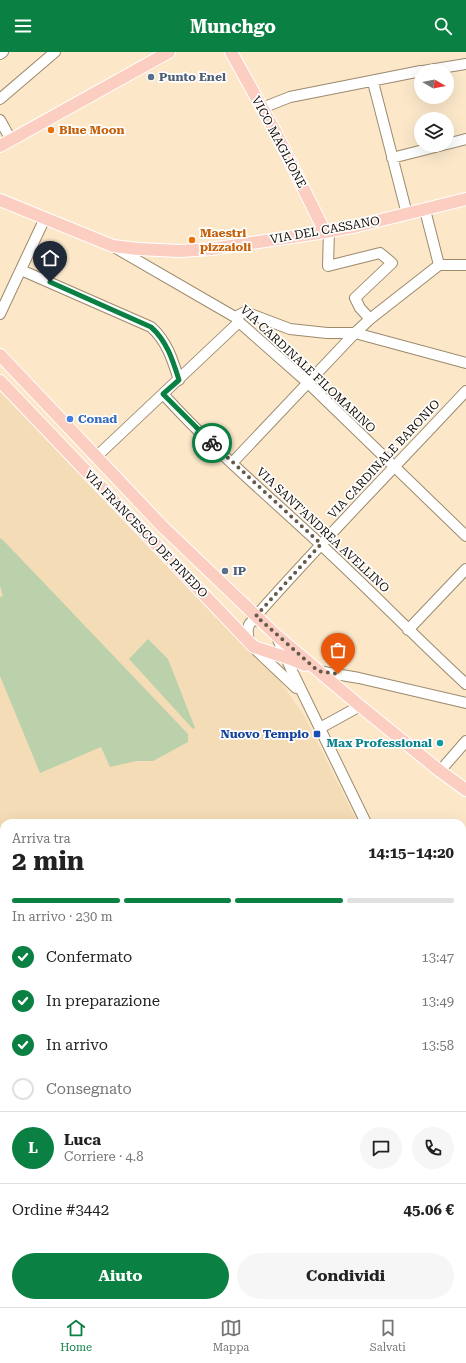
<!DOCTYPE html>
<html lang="it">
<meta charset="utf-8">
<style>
body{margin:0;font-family:"Roboto Serif",serif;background:#f6f6f6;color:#222;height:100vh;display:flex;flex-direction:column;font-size:15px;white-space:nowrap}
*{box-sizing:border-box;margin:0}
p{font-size:13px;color:#767676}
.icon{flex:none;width:22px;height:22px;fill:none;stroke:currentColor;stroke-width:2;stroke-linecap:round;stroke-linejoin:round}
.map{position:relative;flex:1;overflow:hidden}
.drawer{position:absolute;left:0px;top:767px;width:466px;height:488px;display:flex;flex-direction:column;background:#fff;border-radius:12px 12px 0 0;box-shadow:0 4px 16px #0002}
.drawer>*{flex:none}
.needle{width:26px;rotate:99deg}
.buttons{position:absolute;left:414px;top:12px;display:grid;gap:8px}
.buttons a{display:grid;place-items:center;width:40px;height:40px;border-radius:50%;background:#fff;box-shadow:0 4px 16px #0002;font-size:20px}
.pin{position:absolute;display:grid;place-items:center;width:34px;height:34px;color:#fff;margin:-41px -17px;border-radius:50% 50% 50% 0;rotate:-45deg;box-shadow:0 0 4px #0007}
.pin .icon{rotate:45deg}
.courier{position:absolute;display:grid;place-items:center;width:40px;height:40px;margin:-20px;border:3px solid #0b8043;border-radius:50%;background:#fff;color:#222;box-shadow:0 1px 5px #0007}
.summary em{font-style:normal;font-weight:700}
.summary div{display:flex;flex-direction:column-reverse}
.summary{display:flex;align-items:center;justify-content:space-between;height:68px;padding:0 12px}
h1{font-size:26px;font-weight:700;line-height:30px}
.bar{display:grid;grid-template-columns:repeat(4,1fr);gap:6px 4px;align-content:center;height:48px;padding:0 12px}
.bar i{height:5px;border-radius:3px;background:#e0e0e0}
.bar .current{background:#0b8043}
.bar p{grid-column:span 4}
.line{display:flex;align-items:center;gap:10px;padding:0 12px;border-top:1px solid #e0e0e0}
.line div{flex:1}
.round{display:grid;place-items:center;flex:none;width:42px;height:42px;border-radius:21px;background:#f6f6f6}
ol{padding:0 12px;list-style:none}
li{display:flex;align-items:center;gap:12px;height:44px}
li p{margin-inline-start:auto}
li .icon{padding:4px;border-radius:50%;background:#0b8043;color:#fff;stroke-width:4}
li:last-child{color:#767676}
li i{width:22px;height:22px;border:2px solid #e0e0e0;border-radius:50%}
.action{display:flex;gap:8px;margin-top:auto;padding:8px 12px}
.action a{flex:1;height:46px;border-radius:24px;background:#0b8043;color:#fff;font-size:16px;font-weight:700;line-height:46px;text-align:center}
.action a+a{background:#f6f6f6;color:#222}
header{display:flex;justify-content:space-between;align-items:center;height:52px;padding:0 12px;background:#0b8043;color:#fff;font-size:18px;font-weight:700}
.dock{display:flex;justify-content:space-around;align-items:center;height:56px;border-top:1px solid #e0e0e0;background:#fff;font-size:11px;color:#767676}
.dock a{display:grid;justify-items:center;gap:2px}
.dock .current{color:#0b8043}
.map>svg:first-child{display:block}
</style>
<header><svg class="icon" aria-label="menu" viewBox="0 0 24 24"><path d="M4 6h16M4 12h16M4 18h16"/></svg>Munchgo<svg class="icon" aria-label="search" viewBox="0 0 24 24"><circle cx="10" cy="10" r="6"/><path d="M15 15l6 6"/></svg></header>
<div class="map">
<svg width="466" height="1255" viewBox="0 0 466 1255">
<rect width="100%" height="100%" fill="#fce8c9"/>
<path fill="#f4dcb6" d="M 0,335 L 280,629 L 305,665 L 358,771 L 4,771 L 4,1251 L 462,1251 L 462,981 L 466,990 L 466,1255 L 0,1255 Z"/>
<path fill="#bad1ab" d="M 0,486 L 3,488 L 188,682 L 188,690 L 153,709 L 136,709 L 110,715 L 101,695 L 40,721 L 0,624 L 0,545 L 3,544 L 0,534 Z
M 148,587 L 168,607 L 195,676 L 193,677 L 129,607 Z
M 0,967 L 4,976 L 4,1030 L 0,1021 Z
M 154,1251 L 288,1251 L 280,1255 L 156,1255 Z"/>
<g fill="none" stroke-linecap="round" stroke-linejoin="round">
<path stroke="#9d8e78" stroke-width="21" d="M 0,1077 L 4,1086
M 73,1251 L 75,1255"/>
<defs>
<path id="minor" d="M 0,2 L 3,0
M 423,19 L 466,12
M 373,30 L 407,162
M 0,47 L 55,0
M 262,56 L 290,45 L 421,19
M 0,68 L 11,88
M 447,92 L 466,87
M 392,106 L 443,93
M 425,158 L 439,213
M 329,179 L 328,214 L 380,201 L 392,211 L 355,246 L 360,256 L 370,267
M 114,195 L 235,265 L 239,270 L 307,330 L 466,484
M 439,213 L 466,213
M 21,218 L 151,275 C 167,289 173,309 179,328
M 0,262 L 45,166
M 235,265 L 245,260 L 290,277 L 327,281 L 355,281 L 466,311
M 163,342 C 211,395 266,442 319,491 C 369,537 416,586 466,632
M 96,405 L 239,270
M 232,411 L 355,281 L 370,267 L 439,213
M 256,564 C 324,487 396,414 466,339
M 408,578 L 466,517
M 276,583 L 291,617 L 366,771
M 249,591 C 248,582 245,573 254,568 L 261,569
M 254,596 L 296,636
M 318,619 L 359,626 L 466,651
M 320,676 L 360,654
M 440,719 L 466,689
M 462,967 L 466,975"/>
<path id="major" d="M 231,0 L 275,79 L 325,180
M 0,94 L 169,0
M 0,148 L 113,194 L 138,197 L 180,199 L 211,197 L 325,180 L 357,174 L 466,147
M 0,303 L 162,474 L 276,583 L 360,654 L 440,719 L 466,738
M 0,329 L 254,595 L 291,607 L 305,613"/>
</defs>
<use href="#minor" stroke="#9c8a6d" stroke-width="12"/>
<use href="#major" stroke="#fff" stroke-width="14"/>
<use href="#minor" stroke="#fff" stroke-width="10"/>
<use href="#major" stroke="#fccdc1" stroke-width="12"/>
</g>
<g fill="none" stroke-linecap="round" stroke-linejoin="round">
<path stroke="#655a49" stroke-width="4" stroke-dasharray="0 7.2" d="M 212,391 L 321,492 L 256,564 L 318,619 L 338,622"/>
<path stroke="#0b8043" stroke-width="5" d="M 50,230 L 151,275 C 167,289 173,309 179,328 L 163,342 L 212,391"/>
</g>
<g fill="#5c6f8a" stroke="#fff" stroke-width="1.5">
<circle cx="151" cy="25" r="4"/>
<circle cx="225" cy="519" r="4"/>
</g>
<g fill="#e8710a" stroke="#fff" stroke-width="1.5">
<circle cx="51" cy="78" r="4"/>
<circle cx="192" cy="188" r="4"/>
</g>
<circle fill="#3f7fe0" stroke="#fff" stroke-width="1.5" cx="70" cy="367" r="4"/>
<rect fill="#1a4fb4" stroke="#fff" stroke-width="1.5" x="313" y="678" width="8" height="8" rx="2"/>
<circle fill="#0f9aa8" stroke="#fff" stroke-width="1.5" cx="440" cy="691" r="4"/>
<g text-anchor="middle" stroke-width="3.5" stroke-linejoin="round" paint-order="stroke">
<g font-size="12" font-weight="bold" fill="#4e5e75" stroke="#fff" text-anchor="start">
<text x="159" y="29">Punto Enel</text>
<text x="233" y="523">IP</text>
</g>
<g font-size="12" font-weight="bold" fill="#c56008" stroke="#fff" text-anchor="start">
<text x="59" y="82">Blue Moon</text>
<text x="200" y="185">Maestri<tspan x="200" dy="14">pizzaioli</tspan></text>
</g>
<g font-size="12" fill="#140d04" stroke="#fff">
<text transform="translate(279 90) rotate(62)" y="4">VICO MAGLIONE</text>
<text transform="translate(325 178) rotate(-10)" y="4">VIA DEL CASSANO</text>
<text transform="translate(308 317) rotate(43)" y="4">VIA CARDINALE FILOMARINO</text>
<text transform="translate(384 407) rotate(-47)" y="4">VIA CARDINALE BARONIO</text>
<text transform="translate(323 478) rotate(43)" y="4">VIA SANT'ANDREA AVELLINO</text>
<text transform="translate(146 482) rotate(46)" y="4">VIA FRANCESCO DE PINEDO</text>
</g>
<g font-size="12" font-weight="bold" fill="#366cbe" stroke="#fff" text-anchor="start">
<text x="78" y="371">Conad</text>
</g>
<g font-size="12" font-weight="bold" fill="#164399" stroke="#fff" text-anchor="end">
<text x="309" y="686">Nuovo Tempio</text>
</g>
<g font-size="12" font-weight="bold" fill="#0d838f" stroke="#fff" text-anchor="end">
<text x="432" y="695">Max Professional</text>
</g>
</g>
</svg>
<div class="buttons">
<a><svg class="needle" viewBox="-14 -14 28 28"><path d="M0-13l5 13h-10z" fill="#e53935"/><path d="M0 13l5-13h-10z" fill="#767676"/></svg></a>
<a><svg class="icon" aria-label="layers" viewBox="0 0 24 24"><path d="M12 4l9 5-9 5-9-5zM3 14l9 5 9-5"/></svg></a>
</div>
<div class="pin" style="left:338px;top:622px;background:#ea580c"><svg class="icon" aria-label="bag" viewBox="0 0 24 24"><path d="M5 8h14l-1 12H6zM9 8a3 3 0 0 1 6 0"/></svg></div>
<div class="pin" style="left:50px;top:230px;background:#1f2937"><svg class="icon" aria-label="home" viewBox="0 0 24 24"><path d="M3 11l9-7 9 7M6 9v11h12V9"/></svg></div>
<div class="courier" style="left:212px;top:391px"><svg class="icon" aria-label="bike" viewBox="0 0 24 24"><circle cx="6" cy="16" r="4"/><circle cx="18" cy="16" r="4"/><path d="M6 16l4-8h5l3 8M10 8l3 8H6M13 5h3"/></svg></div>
<section class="drawer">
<div class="summary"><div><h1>2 min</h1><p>Arriva tra</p></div><em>14:15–14:20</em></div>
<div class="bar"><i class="current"></i><i class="current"></i><i class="current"></i><i></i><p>In arrivo · 230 m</p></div>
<ol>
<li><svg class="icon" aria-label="check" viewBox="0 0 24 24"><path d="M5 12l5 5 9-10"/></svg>Confermato<p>13:47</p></li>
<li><svg class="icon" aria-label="check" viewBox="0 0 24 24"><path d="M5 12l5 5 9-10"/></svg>In preparazione<p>13:49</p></li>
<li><svg class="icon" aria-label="check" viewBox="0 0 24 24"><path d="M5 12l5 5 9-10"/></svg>In arrivo<p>13:58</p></li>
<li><i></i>Consegnato</li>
</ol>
<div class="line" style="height:72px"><b class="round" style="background:#0b8043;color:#fff">L</b><div><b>Luca</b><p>Corriere · 4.8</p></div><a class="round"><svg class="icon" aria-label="chat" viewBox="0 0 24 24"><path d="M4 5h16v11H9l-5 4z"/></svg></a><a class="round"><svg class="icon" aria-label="phone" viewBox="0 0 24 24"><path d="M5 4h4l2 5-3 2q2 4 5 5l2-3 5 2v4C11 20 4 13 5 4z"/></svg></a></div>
<div class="line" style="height:52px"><div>Ordine #3442</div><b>45.06 €</b></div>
<div class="action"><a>Aiuto</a><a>Condividi</a></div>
</section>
</div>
<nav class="dock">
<a class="current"><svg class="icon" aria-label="home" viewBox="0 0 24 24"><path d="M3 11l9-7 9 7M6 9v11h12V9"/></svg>Home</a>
<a><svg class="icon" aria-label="map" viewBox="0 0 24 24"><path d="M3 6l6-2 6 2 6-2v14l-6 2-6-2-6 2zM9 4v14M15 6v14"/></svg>Mappa</a>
<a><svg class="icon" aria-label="saved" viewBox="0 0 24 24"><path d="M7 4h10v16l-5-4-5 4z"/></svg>Salvati</a>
</nav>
